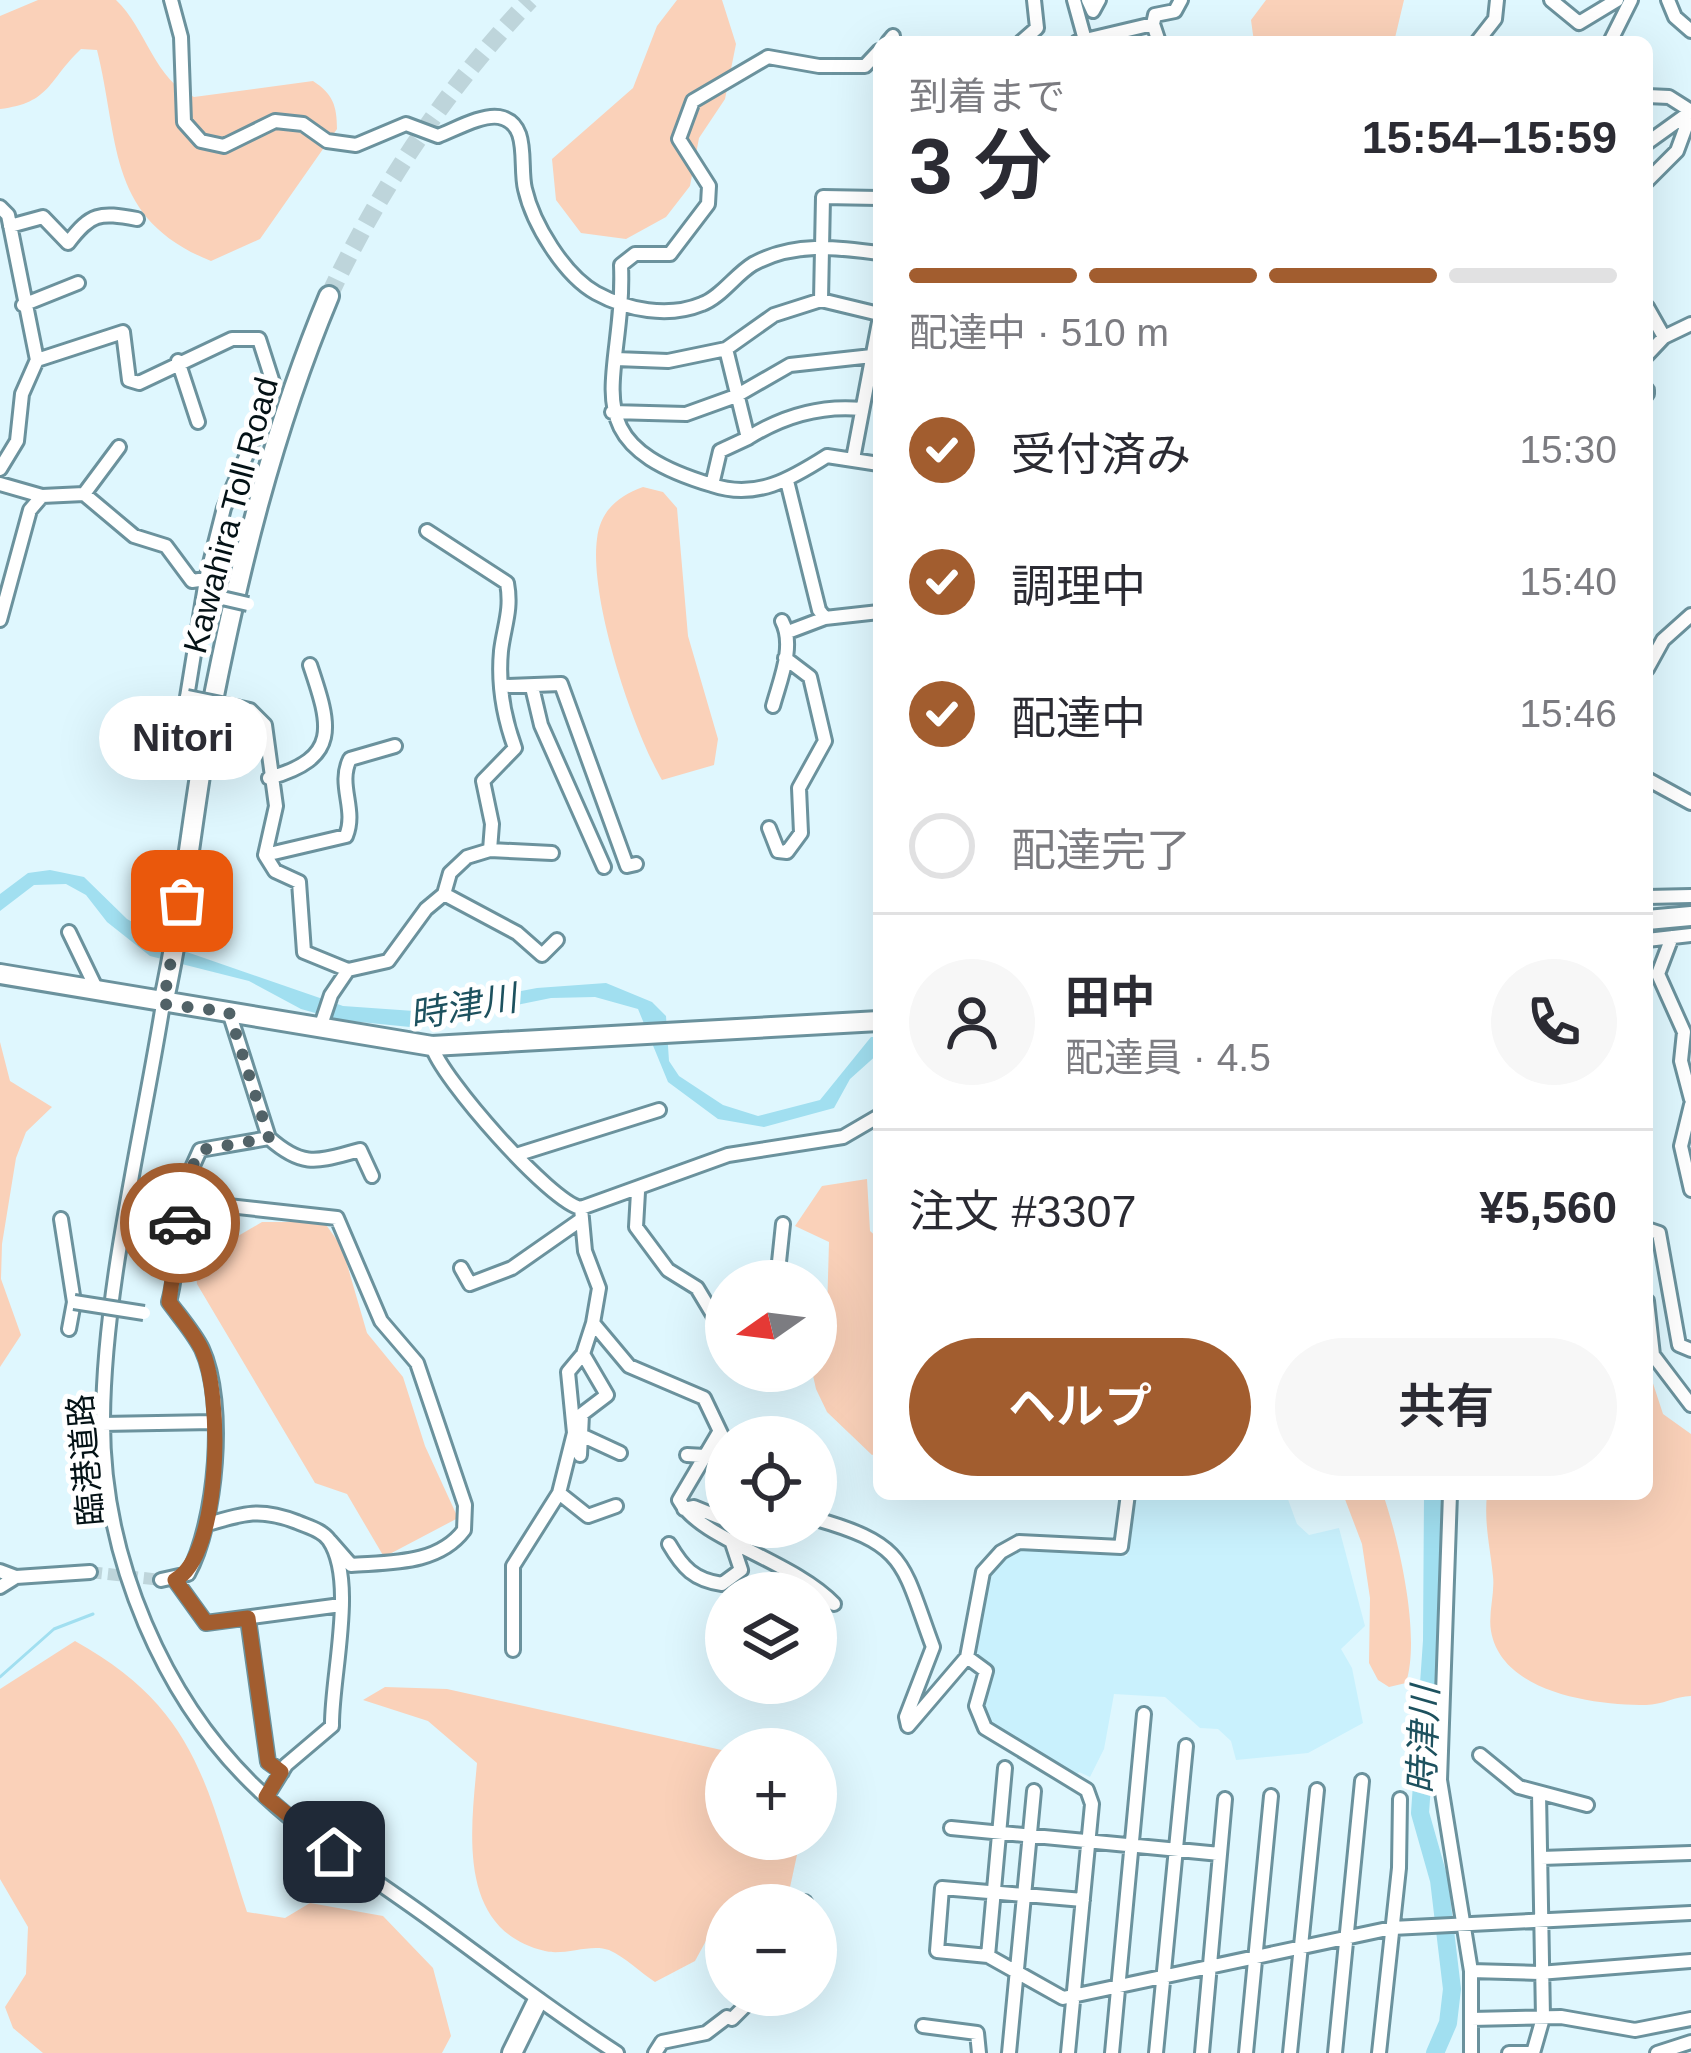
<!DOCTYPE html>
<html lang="ja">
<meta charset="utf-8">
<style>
body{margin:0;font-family:Helvetica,"Noto Sans JP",sans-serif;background:#f7f7f7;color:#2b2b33;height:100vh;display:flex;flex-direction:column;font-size:45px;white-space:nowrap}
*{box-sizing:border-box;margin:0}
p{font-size:39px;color:#7c7c81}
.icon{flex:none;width:66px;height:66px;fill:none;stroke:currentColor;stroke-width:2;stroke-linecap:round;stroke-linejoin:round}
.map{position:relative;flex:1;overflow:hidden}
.details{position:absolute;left:873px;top:36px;width:780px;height:1464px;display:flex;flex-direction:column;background:#fff;border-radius:18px;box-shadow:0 12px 48px #0002}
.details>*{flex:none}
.needle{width:78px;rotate:256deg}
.tools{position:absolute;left:705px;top:1260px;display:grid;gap:24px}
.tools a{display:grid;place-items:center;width:132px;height:132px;border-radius:50%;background:#fff;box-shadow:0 12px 48px #0002;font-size:60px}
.pin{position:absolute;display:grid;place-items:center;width:102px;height:102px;color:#fff;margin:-51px;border-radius:24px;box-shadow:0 6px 18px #0006}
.courier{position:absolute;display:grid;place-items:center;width:120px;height:120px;margin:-60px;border:9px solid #a25d2f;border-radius:50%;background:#fff;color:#222;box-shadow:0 3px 15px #0007}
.bubble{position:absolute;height:84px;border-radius:42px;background:#fff;box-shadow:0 12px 48px #0002;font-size:39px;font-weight:600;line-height:84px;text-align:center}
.head em{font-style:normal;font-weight:600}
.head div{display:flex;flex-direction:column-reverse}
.head{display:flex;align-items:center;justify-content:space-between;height:204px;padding:0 36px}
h1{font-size:78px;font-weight:600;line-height:90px}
.bar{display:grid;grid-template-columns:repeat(4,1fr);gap:18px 12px;align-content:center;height:144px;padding:0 36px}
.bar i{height:15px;border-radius:9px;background:#e1e1e2}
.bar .selected{background:#a25d2f}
.bar p{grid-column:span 4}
.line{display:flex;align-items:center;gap:30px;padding:0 36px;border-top:3px solid #e1e1e2}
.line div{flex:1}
.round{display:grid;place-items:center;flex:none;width:126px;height:126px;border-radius:63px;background:#f7f7f7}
ol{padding:0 36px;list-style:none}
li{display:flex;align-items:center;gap:36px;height:132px}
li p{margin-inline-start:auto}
li .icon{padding:12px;border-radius:50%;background:#a25d2f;color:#fff;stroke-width:4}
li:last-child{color:#7c7c81}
li i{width:66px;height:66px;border:6px solid #e1e1e2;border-radius:50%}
.action{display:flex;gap:24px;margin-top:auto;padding:24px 36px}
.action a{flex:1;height:138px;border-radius:72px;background:#a25d2f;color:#fff;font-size:48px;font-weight:600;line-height:138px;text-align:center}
.action a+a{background:#f7f7f7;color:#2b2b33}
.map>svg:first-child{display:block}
</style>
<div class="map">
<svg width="1691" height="2053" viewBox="0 0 1691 2053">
<rect width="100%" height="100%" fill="#dff7fe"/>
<path fill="#c9f1fd" d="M 1134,1494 L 1286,1494 L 1297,1524 L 1309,1535 L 1339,1528 L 1365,1626 L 1341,1649 L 1352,1668 L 1363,1723 L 1308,1753 L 1236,1760 L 1231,1741 L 1218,1729 L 1200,1728 L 1165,1697 L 1114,1694 L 1104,1749 L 1090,1777 L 1079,1772 L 1074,1777 L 987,1722 L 981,1711 L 993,1675 L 985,1661 L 971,1654 L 989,1575 L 997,1559 L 1028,1548 L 1127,1556 Z"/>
<path fill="#fad1b9" d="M 38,0 L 116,0 C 146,28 155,81 194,97 L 313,81 C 333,94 337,106 337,129 L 260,239 L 211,261 C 106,219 120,142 97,50 L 81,49 C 48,80 51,103 0,109 L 0,16 Z
M 677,0 L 722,0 L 736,44 L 725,99 L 699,138 L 690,186 L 666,217 L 626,239 L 581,233 L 556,200 L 552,159 L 633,88 L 657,26 Z
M 1266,0 L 1404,0 L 1394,42 L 1254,42 L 1251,20 Z
M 643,487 L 663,492 L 677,508 L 688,636 L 718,739 L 714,765 L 662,780 C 632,728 589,598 597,539 C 600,511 618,496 643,487 Z
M 0,1042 L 10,1081 L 52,1107 L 26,1132 L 16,1158 L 2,1244 L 1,1279 L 21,1335 L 0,1367 Z
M 867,1179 L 870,1231 L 879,1239 L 879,1452 L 872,1455 L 827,1412 L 816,1389 L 812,1371 L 826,1347 L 829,1242 L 795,1226 L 822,1186 Z
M 262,1222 L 324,1222 L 342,1247 L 367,1333 L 403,1377 L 425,1446 L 458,1518 L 384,1557 L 347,1494 L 315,1483 L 197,1284 L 195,1261 Z
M 1647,1365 L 1663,1414 L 1691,1434 L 1691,1696 C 1676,1696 1662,1705 1646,1705 C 1597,1705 1502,1694 1491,1631 C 1488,1613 1495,1594 1493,1576 C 1490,1546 1484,1524 1487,1494 L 1647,1494 Z
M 1343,1494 L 1383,1494 C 1399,1541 1421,1635 1406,1683 L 1389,1687 L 1378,1680 L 1369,1663 L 1370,1598 L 1362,1544 Z
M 75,1641 C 199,1710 206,1787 247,1912 L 285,1918 L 310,1903 L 383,1916 L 433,1968 L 451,2036 L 442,2053 L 43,2053 L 13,2028 L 5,2007 L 26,1974 L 28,1927 L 0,1879 L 0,1689 Z
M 385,1687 L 447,1689 L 726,1751 L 726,1839 L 783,1839 L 797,1855 L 787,1901 L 726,1905 L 726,1916 L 719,1917 L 695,1961 L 655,1982 C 641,1973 625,1957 609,1950 C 591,1943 564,1956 545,1951 C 456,1930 471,1831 477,1763 L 428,1721 L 363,1700 Z"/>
<path fill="#a1dff0" d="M 50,870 L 84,877 L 127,919 L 181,950 L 343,1006 L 414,1011 L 537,988 L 606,983 L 652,1002 L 666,1016 L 669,1061 L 679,1076 L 723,1105 L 758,1116 L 820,1100 L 871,1037 L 879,1037 L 879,1053 L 850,1079 L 834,1108 L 764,1127 L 718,1119 L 668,1082 L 638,1009 L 595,997 L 551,998 L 410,1027 L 340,1020 L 301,1009 L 249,981 L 150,956 L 107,922 L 86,895 L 66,884 L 34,885 L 0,911 L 0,894 L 28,873 Z"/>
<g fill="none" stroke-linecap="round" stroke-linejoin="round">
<path stroke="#a1dff0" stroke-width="3" d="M 0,1677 L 54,1629 L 93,1614"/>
<path stroke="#a1dff0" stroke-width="18" d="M 1433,1494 L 1432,1641 L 1420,1813 L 1439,1880 L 1452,1989 L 1448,2023 L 1435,2053"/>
<path stroke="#bed5db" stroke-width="12" stroke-dasharray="12 6" stroke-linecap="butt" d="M 90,1572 L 161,1580"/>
<path stroke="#bed5db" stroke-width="18" stroke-dasharray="18 9" stroke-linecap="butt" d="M 329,296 C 380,187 447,88 530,0"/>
<defs>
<path id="minor" d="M 171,0 L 181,37 L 184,122 L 201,141 L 224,146 L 275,121 L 303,124 L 327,141 L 356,145 L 406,124 L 438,136 C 454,130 482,114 499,117 C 531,123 519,165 525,189 C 533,224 564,275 596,293 C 627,310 668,318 702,304 C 721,297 735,275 753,264 C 793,242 836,247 879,253
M 1074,0 L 1085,40
M 1088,0 L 1093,11 L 1099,0
M 1551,0 L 1579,23 L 1617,0
M 1668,0 L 1675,17 L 1691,31
M 1153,24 L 1155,15 L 1175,11 L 1181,0
M 888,42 L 893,36
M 1021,42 L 1037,28 L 1034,0
M 1077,42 L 1153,24 L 1159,42
M 1477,42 L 1495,19 L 1497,0
M 1610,42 L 1631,0
M 1647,96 L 1669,97 L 1691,111
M 1647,143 L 1690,112
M 1647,181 L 1677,151 L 1691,113
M 0,207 L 8,215 L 37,360 L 22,394 L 17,441 L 0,469
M 10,226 L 43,217 L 68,243 C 91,213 99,212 137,219
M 821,300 L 823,197 L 879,198
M 23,305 L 78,283
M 1647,307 L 1664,337
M 726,349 L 748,438 L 720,451 L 712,485 C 756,500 791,479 827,456 L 879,464
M 1647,355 L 1664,337 L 1691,324
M 616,359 L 668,361 L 726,349 L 774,315 L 821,300 L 879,314
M 37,360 L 123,332 L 129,380 L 139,383 L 232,339 L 258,339
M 178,361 L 198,422
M 1647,390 L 1647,394
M 612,412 L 686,414 L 736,396 L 790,365 L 872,356
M 748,438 C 783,416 821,405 862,409
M 853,459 L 879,322
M 787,481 L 819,610 L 825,618 L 879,612
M 0,484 L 42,496
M 712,485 C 565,441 626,380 621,265 L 635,254 L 670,254 L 708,204 L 709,186 L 679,139 L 693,101 L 768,57 L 819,66 L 865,66 L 879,51
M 84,494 L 134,536 L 166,546 L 192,581 L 206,579 L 224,508 L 275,389 L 259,339
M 0,620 L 30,510 L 42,496 L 84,494 L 119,447
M 788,632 L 825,618
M 1647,669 L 1663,640 L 1691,615
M 505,686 L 561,684 L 627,866 L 636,864
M 532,687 L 541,725 L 604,867
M 187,697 L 205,586
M 773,706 C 780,680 795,646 782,621
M 236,707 L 250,710 L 265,725 L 276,806 L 265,855 L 275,871 L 299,882 L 304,952 L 348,970 L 388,961 L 426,909 L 444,894 L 450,873 L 467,857 L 490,850 L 492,824 L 483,781 L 515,748 C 504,718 498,683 501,651 C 504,626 512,610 507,583 L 427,531
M 269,778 C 340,758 331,727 310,665
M 1647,779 L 1691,803
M 769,828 L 778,851 L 787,852 L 801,833 L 799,788 L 825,741 L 810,677 L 785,658
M 490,850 L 552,853
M 265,855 L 346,836 C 357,809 337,785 350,759 L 395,746
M 444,894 L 517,933 L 542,955 L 557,940
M 1647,897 L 1691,896
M 69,932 L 98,992
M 1672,937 L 1658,974 L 1684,1032 L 1681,1061 L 1691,1099
M 1647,940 L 1691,935
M 163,1004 C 142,1136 104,1287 103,1419 C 102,1556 163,1703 264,1795 C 313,1841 370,1876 424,1915 C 489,1962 550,2010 617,2053
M 320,1028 L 331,995 L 348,970
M 432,1046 C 440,1077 551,1203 581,1208 L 728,1155 L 843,1137 L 879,1116
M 1691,1105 L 1681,1146 L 1691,1190
M 269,1138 C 304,1169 318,1161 360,1150 L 372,1176
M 519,1154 L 659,1110
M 638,1192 L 636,1227 L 668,1270 L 697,1288 L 715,1318 L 726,1323
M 192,1202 L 337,1218 L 381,1321 L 417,1363 L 465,1505 L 464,1530 C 438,1565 389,1562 351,1565 L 330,1541
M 581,1208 L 585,1251 L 599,1288 L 593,1323 L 629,1366 L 704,1398 L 726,1444
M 61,1219 L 74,1302 L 69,1329
M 1647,1229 L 1659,1233 L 1679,1345 L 1691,1350
M 461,1268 L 470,1284 L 512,1268 L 582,1219
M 777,1281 L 783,1224
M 1647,1301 L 1653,1355 L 1691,1405
M 593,1323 L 583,1354 L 568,1372 L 574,1433 L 559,1493 L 588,1516 L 616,1506
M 583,1354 L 607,1395 L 582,1414 L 581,1435 L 620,1453
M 102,1424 L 213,1422
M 718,1434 L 679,1500 C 700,1539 793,1561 834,1604
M 580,1455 L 581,1435
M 687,1455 L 705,1456
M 1450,1494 L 1440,1780 L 1471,1971 L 1471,2053
M 684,1509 L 694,1507 L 721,1518
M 816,1519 C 908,1545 902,1564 933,1647 L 906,1717 L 908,1726 L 967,1657 L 983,1572 L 1001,1552 L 1019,1542 L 1121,1547 L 1128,1494
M 208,1524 C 244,1513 261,1508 297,1522 C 308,1527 322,1530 329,1540 C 357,1581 331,1678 332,1726 L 286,1765 L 266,1797
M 669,1544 C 683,1568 694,1580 722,1584 L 741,1570 L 731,1540
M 0,1571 L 16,1577 L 90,1572
M 161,1580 L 188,1574 C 216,1523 227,1403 202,1349 C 194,1333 180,1317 169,1302 C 180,1262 171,1239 192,1202 L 186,1181 L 200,1150 L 269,1138 L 229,1012
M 175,1580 L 206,1623 L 341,1605
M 0,1587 L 16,1577
M 248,1619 L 268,1762 L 282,1772
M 513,1650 L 513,1566 L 559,1493
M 967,1657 L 986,1671 L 976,1706 L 985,1728 L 1087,1790 L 1092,1804 L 1068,2053
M 1480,1755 L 1519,1787 L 1587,1805
M 1005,1768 L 988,1956 L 1063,1998 L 1392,1928 L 1691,1913
M 951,1828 L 1220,1854
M 1541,1858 L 1691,1853
M 805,1902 L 805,1905
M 988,1956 L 937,1951 L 942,1888 L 1083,1900
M 1471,1971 L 1539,1973 L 1691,1961
M 1471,2019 L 1561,2017 L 1635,2030 L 1691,2019
M 923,2026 L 977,2033 L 979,2053
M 655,2053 L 662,2042 L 706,2033 L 727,2017 L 732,2019 L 756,1995
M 1009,2053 L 1034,1791
M 1112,2053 L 1144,1714
M 1156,2053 L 1186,1746
M 1202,2053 L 1225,1799
M 1246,2053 L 1271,1796
M 1290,2053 L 1317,1790
M 1335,2053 L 1362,1781
M 1379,2053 L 1399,1868 L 1400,1799
M 1509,2053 L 1530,2053
M 1533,2053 L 1543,2018 L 1539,1793
M 1657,2053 L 1691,2042"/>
<path id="highway" d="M 1647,920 L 1691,916
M 0,974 L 432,1046 L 879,1021
M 163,1004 C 184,909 192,812 210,716 C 238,572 272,432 329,296
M 512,2053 L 537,2002"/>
</defs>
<use href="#minor" stroke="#6b929d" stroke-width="18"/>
<use href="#highway" stroke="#6b929d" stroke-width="24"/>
<use href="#minor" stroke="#fff" stroke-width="12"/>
<use href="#highway" stroke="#fff" stroke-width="18"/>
<defs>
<path id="minor-bridge" d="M 209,595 L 248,604
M 187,697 L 236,707
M 74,1302 L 144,1313"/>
</defs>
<use href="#minor-bridge" stroke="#6b929d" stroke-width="18" stroke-linecap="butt"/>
<use href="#minor-bridge" stroke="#fff" stroke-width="12"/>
</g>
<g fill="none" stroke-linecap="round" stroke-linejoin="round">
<path stroke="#516267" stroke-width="12" stroke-dasharray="0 21.6" d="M 180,1223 L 192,1202 L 186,1181 L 200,1150 L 269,1138 L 229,1012 L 163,1004 L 182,901"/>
<path stroke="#a25d2f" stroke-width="15" d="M 180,1223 L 169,1302 C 180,1317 193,1332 201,1348 C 223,1392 222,1555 175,1580 L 206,1623 L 248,1618 L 268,1762 L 281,1772 L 266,1797 L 334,1852"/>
</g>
<g text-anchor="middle" stroke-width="10" stroke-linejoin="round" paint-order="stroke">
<g font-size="33" fill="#041216" stroke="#fff">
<text transform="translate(230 515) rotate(-75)" y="12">Kawahira Toll Road</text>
<text transform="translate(85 1460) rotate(-95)" y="12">臨港道路</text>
</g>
<g font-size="36" font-style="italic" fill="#1d515e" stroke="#fff">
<text transform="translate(463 1006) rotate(-10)" y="13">時津川</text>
<text transform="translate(1423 1740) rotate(-88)" y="13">時津川</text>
</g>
</g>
</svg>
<div class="tools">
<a><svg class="needle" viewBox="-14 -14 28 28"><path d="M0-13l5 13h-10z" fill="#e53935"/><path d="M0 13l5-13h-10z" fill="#7c7c81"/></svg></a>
<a><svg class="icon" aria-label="locate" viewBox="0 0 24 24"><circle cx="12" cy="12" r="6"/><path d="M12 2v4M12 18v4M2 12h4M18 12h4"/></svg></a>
<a><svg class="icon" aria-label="layers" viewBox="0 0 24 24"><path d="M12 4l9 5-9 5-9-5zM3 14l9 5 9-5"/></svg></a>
<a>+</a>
<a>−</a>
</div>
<div class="pin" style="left:182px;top:901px;background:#ea580c"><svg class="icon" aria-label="bag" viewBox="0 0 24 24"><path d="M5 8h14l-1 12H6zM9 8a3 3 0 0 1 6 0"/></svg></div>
<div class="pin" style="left:334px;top:1852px;background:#1f2937"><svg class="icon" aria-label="home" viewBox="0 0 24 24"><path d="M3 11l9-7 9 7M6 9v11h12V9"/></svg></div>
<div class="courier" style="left:180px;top:1223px"><svg class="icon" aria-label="car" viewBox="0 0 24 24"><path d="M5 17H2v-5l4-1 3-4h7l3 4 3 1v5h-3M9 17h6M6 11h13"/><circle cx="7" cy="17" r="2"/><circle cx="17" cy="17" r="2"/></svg></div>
<div class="bubble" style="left:99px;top:696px;width:168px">Nitori</div>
<section class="details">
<div class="head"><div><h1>3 分</h1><p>到着まで</p></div><em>15:54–15:59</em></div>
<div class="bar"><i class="selected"></i><i class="selected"></i><i class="selected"></i><i></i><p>配達中 · 510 m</p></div>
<ol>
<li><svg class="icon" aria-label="check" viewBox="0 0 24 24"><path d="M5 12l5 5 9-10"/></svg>受付済み<p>15:30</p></li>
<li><svg class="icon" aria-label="check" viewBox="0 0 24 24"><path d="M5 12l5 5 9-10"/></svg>調理中<p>15:40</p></li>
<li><svg class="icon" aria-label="check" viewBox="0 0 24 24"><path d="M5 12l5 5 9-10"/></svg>配達中<p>15:46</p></li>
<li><i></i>配達完了</li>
</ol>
<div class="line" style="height:216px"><a class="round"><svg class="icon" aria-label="person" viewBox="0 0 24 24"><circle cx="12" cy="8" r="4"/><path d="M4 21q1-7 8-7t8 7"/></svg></a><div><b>田中</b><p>配達員 · 4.5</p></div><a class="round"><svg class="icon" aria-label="phone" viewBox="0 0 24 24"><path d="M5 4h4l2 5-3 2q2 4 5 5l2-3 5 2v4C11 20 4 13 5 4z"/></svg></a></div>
<div class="line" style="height:156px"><div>注文 #3307</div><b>¥5,560</b></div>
<div class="action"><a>ヘルプ</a><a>共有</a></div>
</section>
</div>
